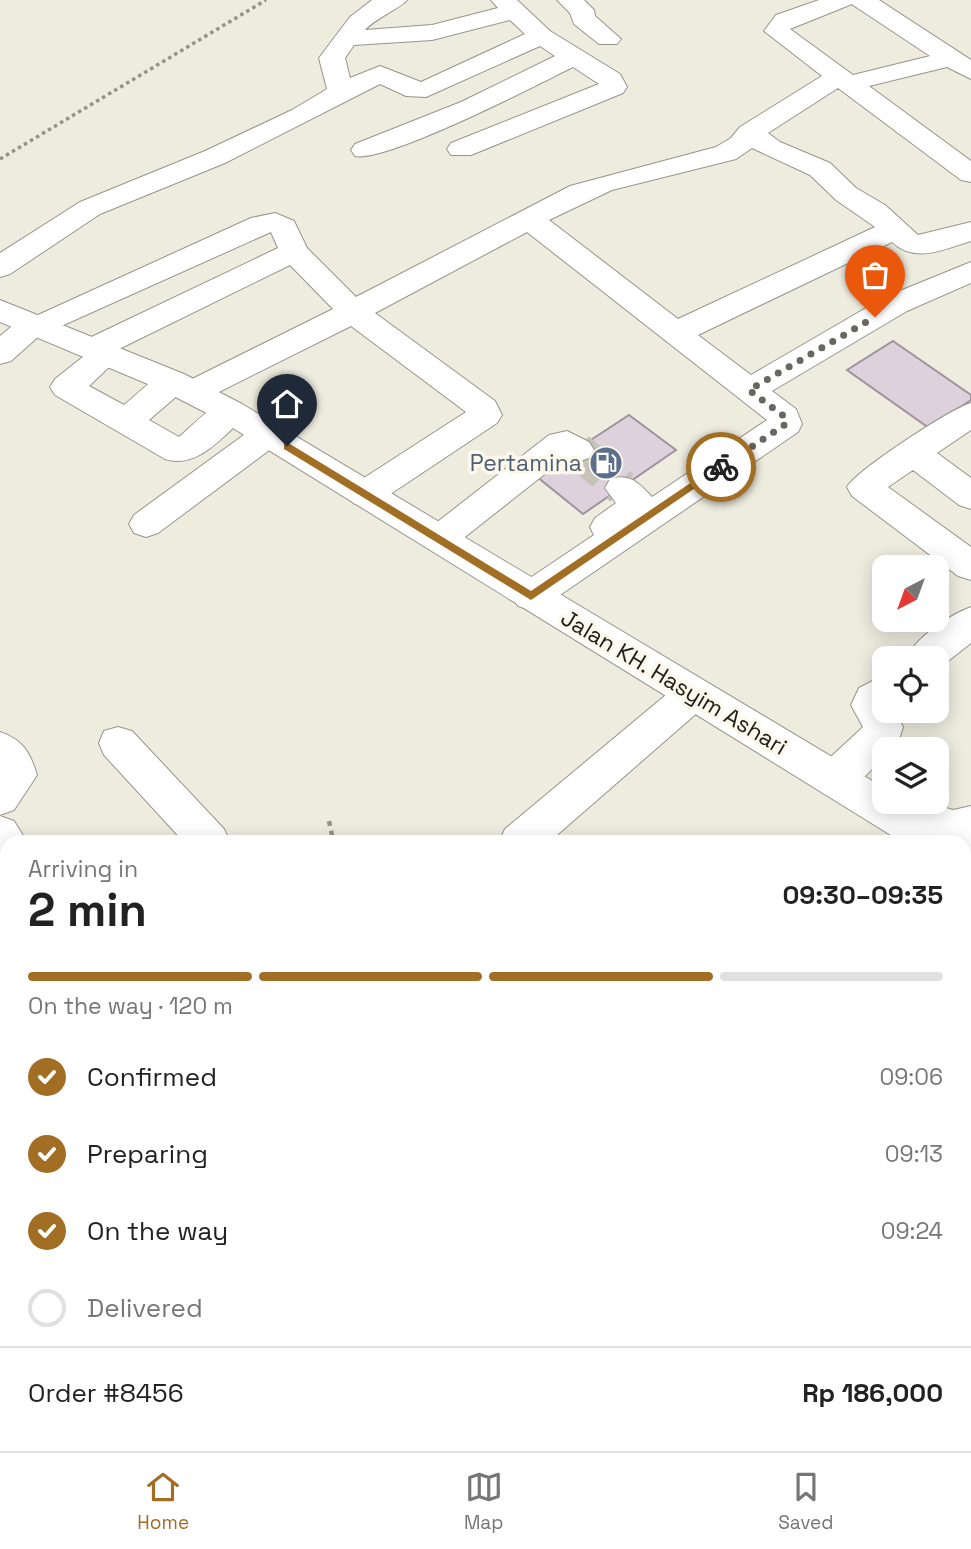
<!DOCTYPE html>
<meta charset="utf-8">
<style>
body{margin:0;font-family:"Space Grotesk",sans-serif;background:#f6f6f6;color:#222;height:100vh;display:flex;flex-direction:column;font-size:26px;white-space:nowrap}
*{box-sizing:border-box;margin:0}
p{font-size:23px;color:#767676}
.icon{flex:none;width:38px;height:38px;fill:none;stroke:currentColor;stroke-width:2;stroke-linecap:round;stroke-linejoin:round}
.map{position:relative;flex:1;overflow:hidden}
.sheet{position:absolute;left:0px;top:835px;width:971px;height:618px;display:flex;flex-direction:column;background:#fff;border-radius:21px 21px 0 0;box-shadow:0 4px 18px #0003}
.sheet>*{flex:none}
.needle{width:46px;rotate:221deg}
.controls{position:absolute;left:872px;top:555px;display:grid;gap:14px}
.controls a{display:grid;place-items:center;width:77px;height:77px;border-radius:14px;background:#fff;box-shadow:0 4px 18px #0003;font-size:35px}
.pin{position:absolute;display:grid;place-items:center;width:60px;height:60px;color:#fff;margin:-72px -30px;border-radius:50% 50% 50% 0;rotate:-45deg;box-shadow:0 0 7px #0007}
.pin .icon{rotate:45deg}
.courier{position:absolute;display:grid;place-items:center;width:70px;height:70px;margin:-35px;border:5px solid #a16e24;border-radius:50%;background:#fff;color:#222;box-shadow:0 2px 9px #0007}
.head em{font-style:normal;font-weight:600}
.head div{display:flex;flex-direction:column-reverse}
.head{display:flex;align-items:center;justify-content:space-between;height:119px;padding:0 28px}
h1{font-size:46px;font-weight:600;line-height:52px}
.bar{display:grid;grid-template-columns:repeat(4,1fr);gap:10px 7px;align-content:center;height:84px;padding:0 28px}
.bar i{height:9px;border-radius:5px;background:#e0e0e0}
.bar .current{background:#a16e24}
.bar p{grid-column:span 4}
.line{display:flex;align-items:center;gap:18px;padding:0 28px;border-top:2px solid #e0e0e0}
.line div{flex:1}
ol{padding:0 28px;list-style:none}
li{display:flex;align-items:center;gap:21px;height:77px}
li p{margin-inline-start:auto}
li .icon{padding:7px;border-radius:50%;background:#a16e24;color:#fff;stroke-width:4}
li:last-child{color:#767676}
li i{width:38px;height:38px;border:4px solid #e0e0e0;border-radius:50%}
.tab-bar{display:flex;justify-content:space-around;align-items:center;height:98px;border-top:2px solid #e0e0e0;background:#fff;font-size:19px;color:#767676}
.tab-bar a{display:grid;justify-items:center;gap:4px}
.tab-bar .current{color:#a16e24}
.map>svg:first-child{display:block}
</style>
<div class="map">
<svg width="971" height="1451" viewBox="0 0 971 1451">
<rect width="100%" height="100%" fill="#eeecdf"/>
<path fill="#ddd2db" stroke="#9e939c" stroke-width="2" d="M 893,341 L 971,395 L 971,400 L 929,428 L 847,370 Z
M 629,415 L 676,450 L 583,514 L 536,476 Z
M 964,1011 L 971,1016 L 971,1145 L 965,1152 Z"/>
<g fill="none" stroke-linecap="round" stroke-linejoin="round">
<path stroke="#c5c3b8" stroke-width="36" stroke-dasharray="36 18" stroke-linecap="butt" d="M 577,450 L 622,488"/>
<defs>
<path id="minor" d="M 372,0 L 407,0 C 401,8 377,17 365,30 L 432,25 L 498,8 L 491,0 L 517,0 L 550,31 L 620,74 L 627,87 L 623,93 L 471,155 L 451,155 L 447,149 L 451,143 L 599,84 L 573,67 C 537,85 386,163 355,156 L 351,150 L 355,144 L 461,102 L 555,56 L 540,46 L 426,97 L 406,96 L 380,84 L 225,163 L 100,214 L 10,274 L 0,277 L 0,253 L 80,202 L 205,151 L 292,110 L 327,89 L 319,58 L 350,17 ZM 510,20 L 525,34 L 421,82 L 380,66 L 350,78 L 345,58 L 354,45 L 432,40 Z
M 557,0 L 584,0 L 594,10 L 595,16 L 621,39 L 617,44 L 599,44 L 574,24 L 570,13 Z
M 819,0 L 879,0 L 971,60 L 971,79 L 947,67 L 869,86 L 971,161 L 971,182 L 961,180 L 838,88 L 768,133 L 780,142 L 830,163 L 856,188 L 885,205 L 918,235 L 971,222 L 971,241 C 945,249 915,264 892,242 L 698,335 L 751,375 L 885,297 L 971,262 L 971,283 L 907,311 L 772,391 L 796,409 L 802,424 L 798,432 L 544,606 L 531,610 L 518,606 L 513,596 L 518,586 L 594,535 L 590,527 L 595,518 L 616,503 L 605,488 L 610,479 C 630,473 639,483 652,497 L 767,420 L 527,232 L 375,313 L 495,401 L 502,415 L 497,423 L 377,503 L 365,507 L 353,503 L 348,494 L 353,485 L 466,412 L 351,326 L 203,400 L 192,403 L 181,400 L 178,395 L 149,420 L 179,437 C 197,422 217,396 242,404 L 247,412 L 242,420 C 220,439 197,469 165,459 L 55,395 L 50,387 L 55,379 L 84,356 L 78,348 L 83,341 L 278,248 L 271,232 L 39,336 L 11,361 L 0,364 L 0,336 L 23,317 L 38,315 L 251,218 L 275,213 L 294,221 L 307,248 L 356,297 L 570,186 L 716,147 L 731,138 L 740,127 L 822,76 L 764,31 L 776,15 ZM 852,4 L 853,5 L 930,56 L 853,75 L 790,29 ZM 752,148 L 810,175 L 836,200 L 875,227 L 678,319 L 549,220 L 612,190 L 736,159 ZM 290,265 L 333,309 L 188,381 L 184,374 C 160,367 142,391 124,405 L 89,386 L 123,354 L 119,349 Z
M 971,403 L 971,430 L 937,453 L 971,478 L 971,509 L 959,505 L 913,470 L 888,487 L 971,547 L 971,580 L 958,576 L 852,496 L 847,487 C 857,470 950,409 971,403 Z
M 268,422 L 280,426 L 284,434 L 280,442 L 158,533 L 146,537 L 134,533 L 129,524 L 134,515 L 256,426 Z
M 567,431 L 589,442 L 594,450 L 589,458 L 577,462 L 565,458 L 451,548 L 439,552 L 427,548 L 422,539 L 427,530 L 549,435 Z
M 971,607 L 971,643 L 938,669 L 936,658 L 906,658 C 917,637 949,615 971,607 Z
M 884,675 L 884,710 L 894,710 L 903,727 L 898,743 L 892,749 L 884,749 L 884,757 C 865,775 849,800 821,790 L 815,778 L 821,766 L 863,727 L 851,705 L 859,688 Z
M 692,679 L 705,684 L 711,695 L 705,706 L 549,842 L 499,842 L 505,829 L 679,684 Z
M 118,727 L 132,731 L 224,829 L 230,842 L 184,842 L 104,755 L 99,743 L 104,731 Z
M 0,732 C 23,740 30,752 37,775 L 14,810 L 0,815 Z
M 0,816 L 14,821 L 27,842 L 7,842 L 7,860 L 0,858 Z
M 7,1148 L 7,1202 L 0,1205 L 0,1151 Z
M 0,1248 L 7,1251 L 7,1306 L 0,1303 Z
M 28,1446 L 85,1446 L 83,1451 L 26,1451 Z
M 115,1446 L 169,1446 L 171,1451 L 117,1451 Z
M 482,1446 L 536,1446 L 538,1451 L 484,1451 Z"/>
<path id="major" d="M 0,300 L 184,374 L 242,404 L 884,788 L 884,802 L 925,802 L 953,810 L 971,806 L 971,882 L 964,880 L 964,842 L 902,842 L 220,420 L 162,390 L 0,322 Z"/>
</defs>
<use href="#minor" stroke="#979589" stroke-width="2"/>
<use href="#major" stroke="#979589" stroke-width="2"/>
<path stroke="#949289" stroke-width="3.5" stroke-dasharray="3.5 3.5" stroke-linecap="butt" d="M 0,159 L 266,0"/>
<path stroke="#949289" stroke-width="4.5" stroke-dasharray="5 5" stroke-linecap="butt" d="M 329,821 L 333,840"/>
<path stroke="#949289" stroke-width="5" stroke-dasharray="6 6" stroke-linecap="butt" d="M 332,839 L 333,842"/>
<use href="#minor" fill="#fff" fill-rule="evenodd"/>
<use href="#major" fill="#fff" fill-rule="evenodd"/>
</g>
<path fill="#a16e24" d="M 284,444 L 290,444 L 531,591 L 717,465 L 726,467 L 531,600 L 284,449 Z"/>
<g fill="none" stroke-linecap="round" stroke-linejoin="round">
<path stroke="#67665f" stroke-width="7" stroke-dasharray="0 12.6" d="M 721,467 L 786,424 L 785,417 L 749,390 L 875,317"/>
</g>
<defs>
<symbol id="fuel-disc" viewBox="-11 -11 22 22"><circle r="9.5" fill="#5c6f8a" stroke="#fcf9ec"/><path d="M-5.5-6h7V0h2V4h1.3V-2.5L3-4.5l.8-.8L6-3V5H2.5V1h-1V6h-7ZM-4.2-4.7v3.2H.2V-4.7Z" fill="#fff"/></symbol>
</defs>
<g fill-rule="evenodd">
<use href="#fuel-disc" x="587" y="444" width="38" height="38"/>
</g>
<g text-anchor="middle" stroke-width="7" stroke-linejoin="round" paint-order="stroke">
<g font-size="23" fill="#4e5e75" stroke="#fcf9ec" text-anchor="end">
<text x="582" y="471">Pertamina</text>
</g>
<g font-size="23" fill="#1f1e1a" stroke="#fcf9ec">
<text transform="translate(674 682) rotate(31)" y="8">Jalan KH. Hasyim Ashari</text>
</g>
</g>
</svg>
<div class="controls">
<a><svg class="needle" viewBox="-14 -14 28 28"><path d="M0-13l5 13h-10z" fill="#e53935"/><path d="M0 13l5-13h-10z" fill="#767676"/></svg></a>
<a><svg class="icon" aria-label="locate" viewBox="0 0 24 24"><circle cx="12" cy="12" r="6"/><path d="M12 2v4M12 18v4M2 12h4M18 12h4"/></svg></a>
<a><svg class="icon" aria-label="layers" viewBox="0 0 24 24"><path d="M12 4l9 5-9 5-9-5zM3 14l9 5 9-5"/></svg></a>
</div>
<div class="pin" style="left:875px;top:317px;background:#ea580c"><svg class="icon" aria-label="bag" viewBox="0 0 24 24"><path d="M5 8h14l-1 12H6zM9 8a3 3 0 0 1 6 0"/></svg></div>
<div class="pin" style="left:287px;top:446px;background:#1f2937"><svg class="icon" aria-label="home" viewBox="0 0 24 24"><path d="M3 11l9-7 9 7M6 9v11h12V9"/></svg></div>
<div class="courier" style="left:721px;top:467px"><svg class="icon" aria-label="bike" viewBox="0 0 24 24"><circle cx="6" cy="16" r="4"/><circle cx="18" cy="16" r="4"/><path d="M6 16l4-8h5l3 8M10 8l3 8H6M13 5h3"/></svg></div>
<section class="sheet">
<div class="head"><div><h1>2 min</h1><p>Arriving in</p></div><em>09:30–09:35</em></div>
<div class="bar"><i class="current"></i><i class="current"></i><i class="current"></i><i></i><p>On the way · 120 m</p></div>
<ol>
<li><svg class="icon" aria-label="check" viewBox="0 0 24 24"><path d="M5 12l5 5 9-10"/></svg>Confirmed<p>09:06</p></li>
<li><svg class="icon" aria-label="check" viewBox="0 0 24 24"><path d="M5 12l5 5 9-10"/></svg>Preparing<p>09:13</p></li>
<li><svg class="icon" aria-label="check" viewBox="0 0 24 24"><path d="M5 12l5 5 9-10"/></svg>On the way<p>09:24</p></li>
<li><i></i>Delivered</li>
</ol>
<div class="line" style="height:91px"><div>Order #8456</div><b>Rp 186,000</b></div>
</section>
</div>
<nav class="tab-bar">
<a class="current"><svg class="icon" aria-label="home" viewBox="0 0 24 24"><path d="M3 11l9-7 9 7M6 9v11h12V9"/></svg>Home</a>
<a><svg class="icon" aria-label="map" viewBox="0 0 24 24"><path d="M3 6l6-2 6 2 6-2v14l-6 2-6-2-6 2zM9 4v14M15 6v14"/></svg>Map</a>
<a><svg class="icon" aria-label="saved" viewBox="0 0 24 24"><path d="M7 4h10v16l-5-4-5 4z"/></svg>Saved</a>
</nav>
